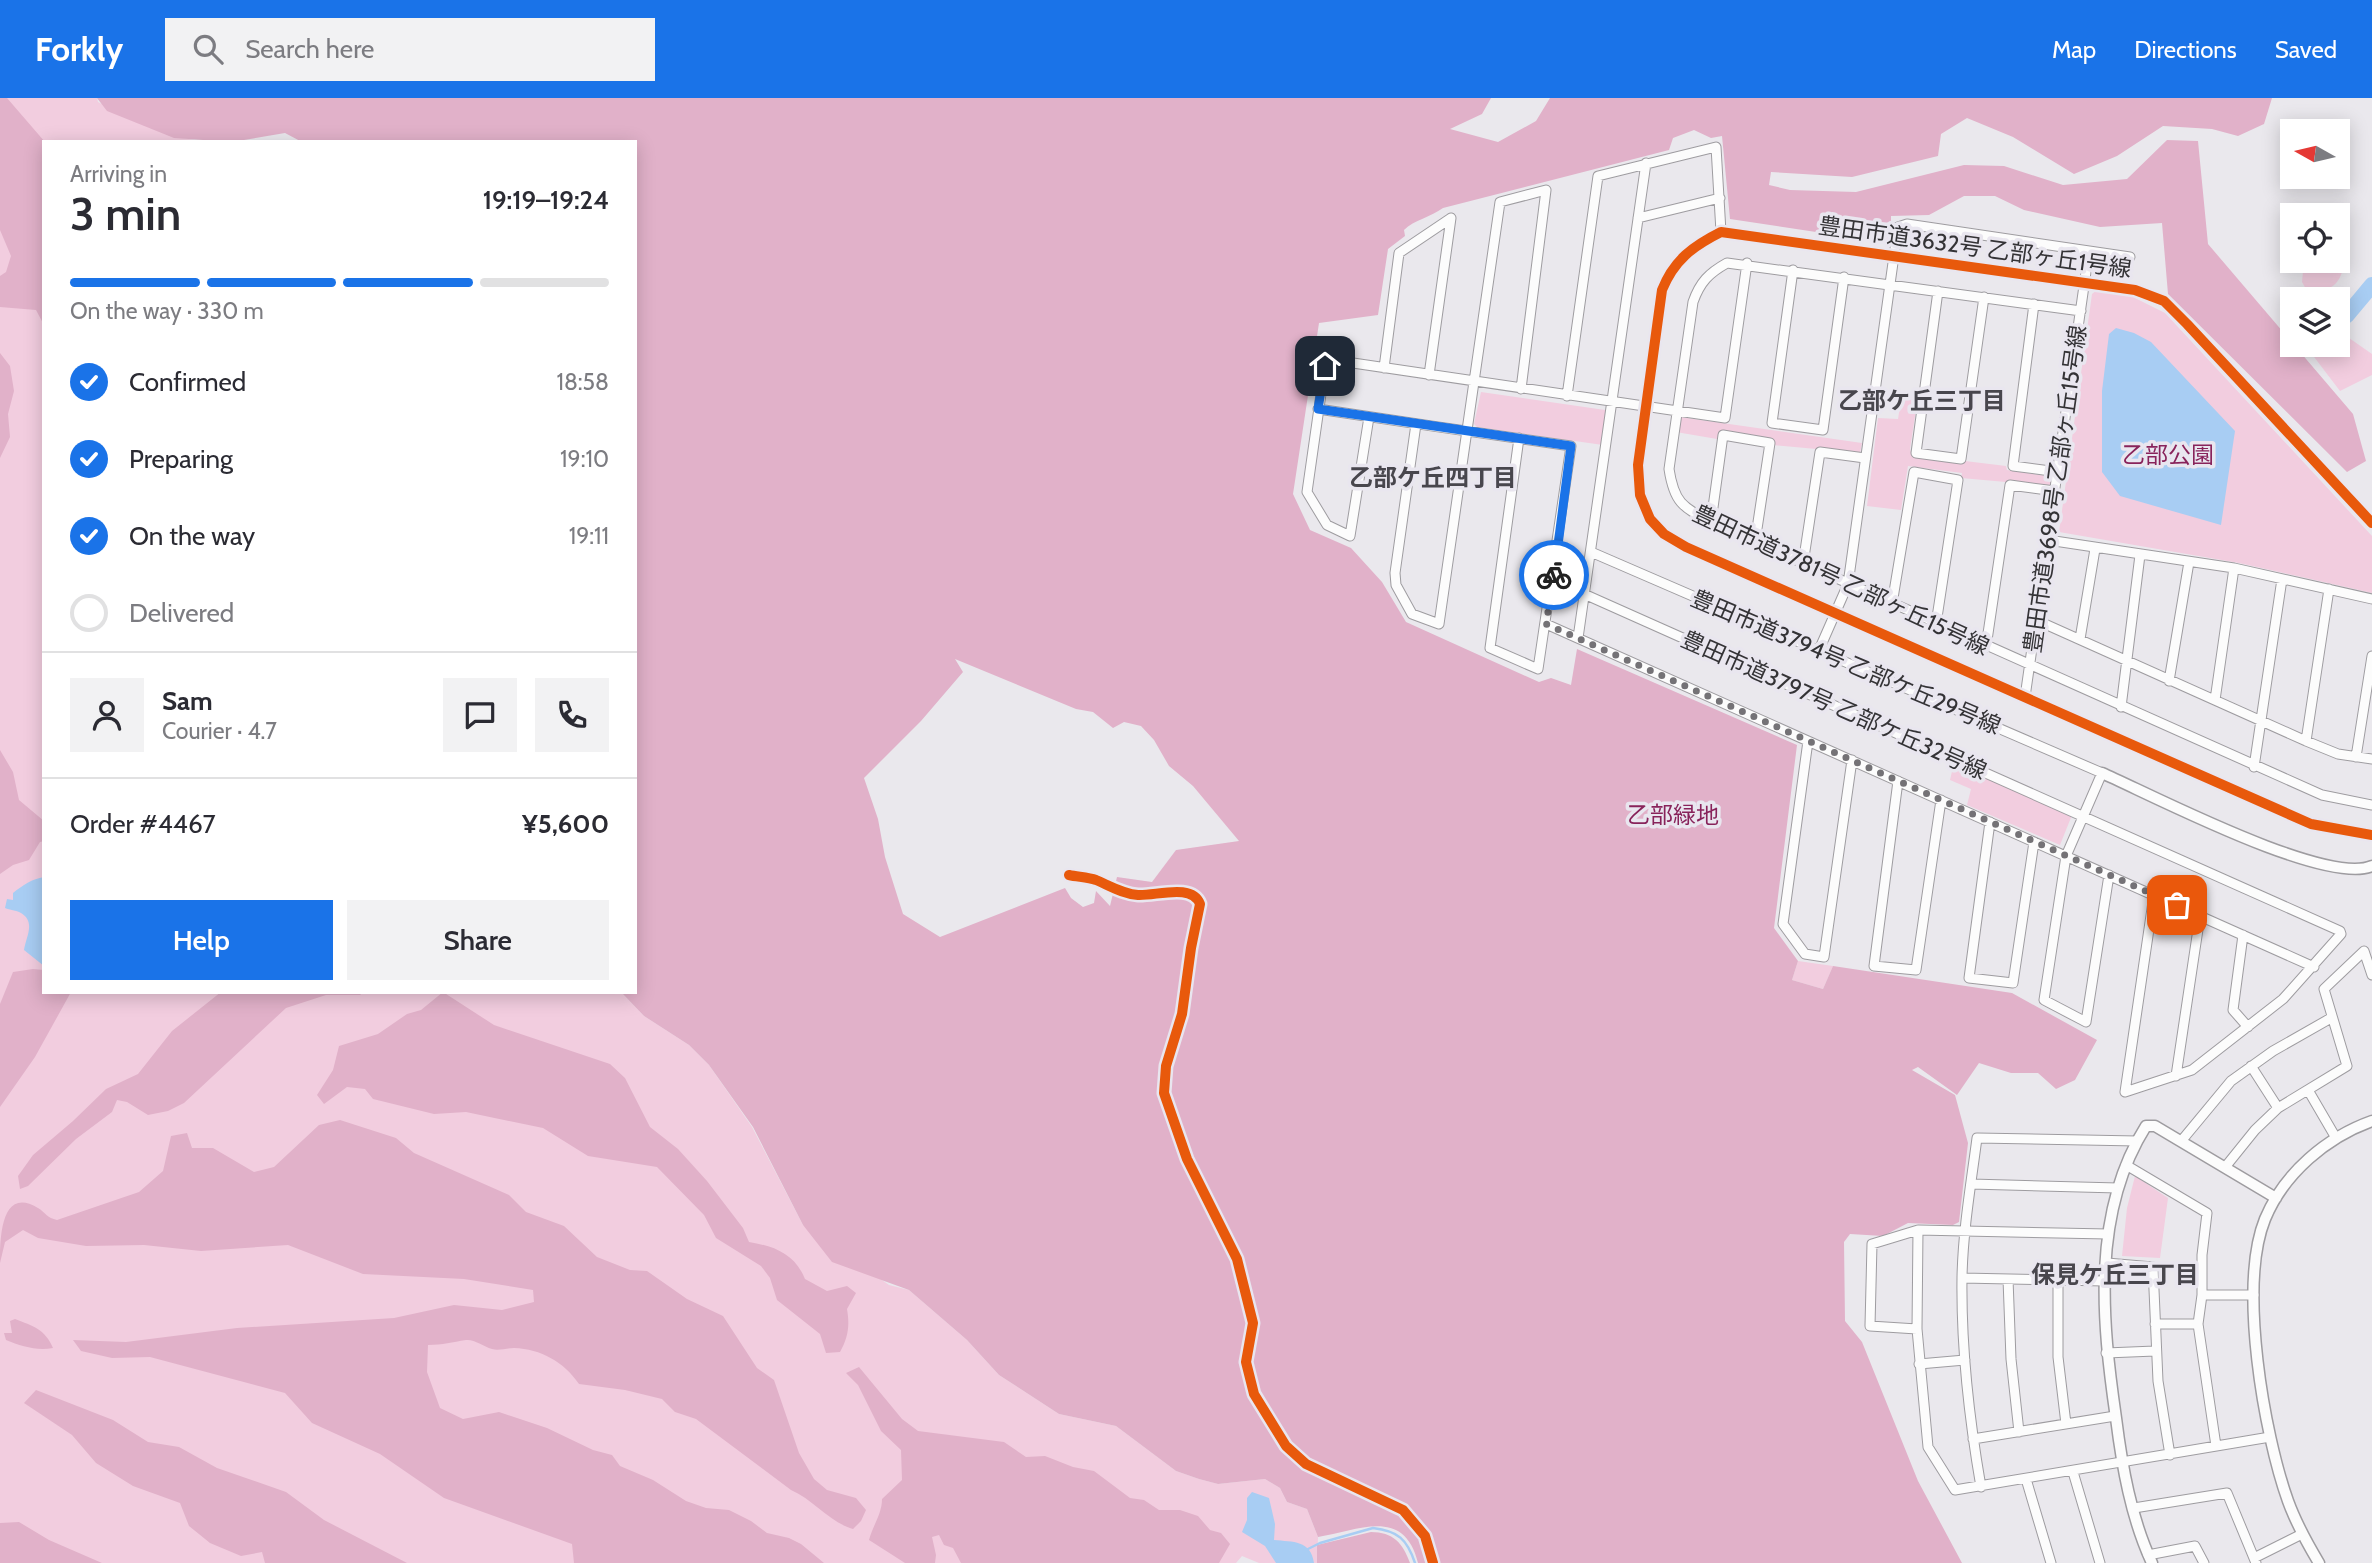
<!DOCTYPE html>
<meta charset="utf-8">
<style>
body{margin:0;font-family:Cabin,"Noto Sans JP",sans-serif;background:#f2f2f3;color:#2b2b33;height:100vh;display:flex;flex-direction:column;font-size:26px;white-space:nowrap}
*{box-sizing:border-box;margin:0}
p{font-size:23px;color:#7c7c81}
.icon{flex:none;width:38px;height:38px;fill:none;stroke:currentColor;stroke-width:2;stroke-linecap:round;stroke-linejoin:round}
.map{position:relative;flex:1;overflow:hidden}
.details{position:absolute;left:42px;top:42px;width:595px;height:854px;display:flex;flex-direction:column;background:#fff;border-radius:0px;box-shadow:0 4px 18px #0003}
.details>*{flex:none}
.needle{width:46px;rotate:278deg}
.tools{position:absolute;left:2280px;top:21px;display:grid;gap:14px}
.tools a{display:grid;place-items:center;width:70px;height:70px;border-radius:0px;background:#fff;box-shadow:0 4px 18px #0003;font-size:35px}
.pin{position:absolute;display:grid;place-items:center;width:60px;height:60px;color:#fff;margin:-30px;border-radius:14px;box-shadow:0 4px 10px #0006}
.courier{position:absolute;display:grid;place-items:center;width:70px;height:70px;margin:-35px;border:5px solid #1a73e8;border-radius:50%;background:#fff;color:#222;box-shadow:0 2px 9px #0007}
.overview em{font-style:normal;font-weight:600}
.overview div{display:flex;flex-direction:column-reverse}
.overview{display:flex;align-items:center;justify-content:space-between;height:119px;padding:0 28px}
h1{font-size:46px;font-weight:600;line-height:52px}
.bar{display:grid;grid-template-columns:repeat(4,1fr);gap:10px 7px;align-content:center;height:84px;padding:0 28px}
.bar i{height:9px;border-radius:5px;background:#e1e1e2}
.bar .on{background:#1a73e8}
.bar p{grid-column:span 4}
.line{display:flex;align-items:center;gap:18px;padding:0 28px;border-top:2px solid #e1e1e2}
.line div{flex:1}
.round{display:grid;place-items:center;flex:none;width:74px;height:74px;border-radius:0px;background:#f2f2f3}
ol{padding:0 28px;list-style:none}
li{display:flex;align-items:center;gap:21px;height:77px}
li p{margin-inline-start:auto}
li .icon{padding:7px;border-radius:50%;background:#1a73e8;color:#fff;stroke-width:4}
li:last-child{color:#7c7c81}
li i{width:38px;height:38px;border:4px solid #e1e1e2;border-radius:50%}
.cta{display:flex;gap:14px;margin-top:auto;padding:14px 28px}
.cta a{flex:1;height:80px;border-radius:0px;background:#1a73e8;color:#fff;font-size:28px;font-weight:600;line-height:80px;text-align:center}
.cta a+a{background:#f2f2f3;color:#2b2b33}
header{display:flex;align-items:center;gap:42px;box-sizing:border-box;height:98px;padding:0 35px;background:#1a73e8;color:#fff}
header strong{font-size:33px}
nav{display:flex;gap:38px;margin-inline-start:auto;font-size:24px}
.search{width:490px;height:63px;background:#f2f2f3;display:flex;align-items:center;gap:18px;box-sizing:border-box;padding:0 24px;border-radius:0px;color:#7c7c81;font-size:26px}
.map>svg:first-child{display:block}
</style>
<header>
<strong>Forkly</strong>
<div class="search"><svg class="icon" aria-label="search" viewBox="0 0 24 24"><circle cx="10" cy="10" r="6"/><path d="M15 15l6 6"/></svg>Search here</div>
<nav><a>Map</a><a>Directions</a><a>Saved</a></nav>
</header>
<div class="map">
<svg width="2372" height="1465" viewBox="0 0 2372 1465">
<rect width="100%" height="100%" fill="#eae8ed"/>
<path fill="#f2cddf" d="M 0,0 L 97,0 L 98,4 C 140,26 168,42 217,44 L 44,44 L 44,894 L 621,894 L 644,918 L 689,947 L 709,967 L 752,1029 L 803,1127 L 889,1187 L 909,1192 L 967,1242 L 999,1277 L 1059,1316 L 1116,1328 L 1176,1373 L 1199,1381 L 1218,1386 L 1265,1381 L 1280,1390 L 1287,1404 L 1307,1411 L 1318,1439 L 1317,1465 L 1259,1465 L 1242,1458 L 1236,1465 L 0,1465 Z
M 1891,126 L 1888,145 L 1849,139 L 1857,132 Z
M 2338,143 L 2345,144 C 2345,174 2342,196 2307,193 L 2302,184 L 2304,163 L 2338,163 Z
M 2097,192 L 2133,199 L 2165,215 L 2372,438 L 2372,495 L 2239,465 L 2059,434 L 2092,196 Z
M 2339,233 L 2372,256 L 2372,277 L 2340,293 L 2308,251 L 2315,247 L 2338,247 Z
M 1481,294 L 1605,312 L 1607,314 L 1603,347 L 1477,329 L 1474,326 Z
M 1902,296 L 1918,298 L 1910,351 L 1912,357 L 1963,366 L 1965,363 L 2006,368 L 2007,372 L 2053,379 L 2052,388 L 1961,380 L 1962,375 L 1908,368 L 1901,412 L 1867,408 L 1878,320 L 1898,321 Z
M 1680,319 L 1862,345 L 1860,355 L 1773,347 L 1774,342 L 1719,334 L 1717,341 L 1676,334 Z
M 1954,665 L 2072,717 L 2060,747 L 1967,707 L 1971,691 L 1950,682 Z
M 1798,863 L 1833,868 L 1823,891 L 1792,882 Z
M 2135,1078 L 2168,1100 L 2160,1160 L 2122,1158 L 2127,1110 Z"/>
<path fill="#e1b1c9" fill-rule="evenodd" d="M 0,0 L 7,0 L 45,44 L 44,227 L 36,212 L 0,209 L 0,178 L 6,174 L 11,158 L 0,132 Z
M 97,0 L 1491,0 L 1482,16 L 1450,31 L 1498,44 L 1536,23 L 1550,0 L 2272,0 L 2264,26 L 2238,38 L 2212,31 L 2163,28 L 2117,58 L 2074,76 L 2013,39 L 1967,20 L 1941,36 L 1938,58 L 1852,79 L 1771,74 L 1769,87 L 1790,92 L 1856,94 L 1964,67 L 2004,68 L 2063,87 L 2127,81 L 2167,42 L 2198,43 L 2208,146 L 2353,316 L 2366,363 L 2347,374 L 2168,196 L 2162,125 L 2100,129 L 2024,112 L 1995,98 L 1964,98 L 1929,117 L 1891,118 L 1891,126 L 1857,132 L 1849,139 L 1730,121 L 1722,38 L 1711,40 L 1694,32 L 1673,40 L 1669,52 L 1443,110 C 1431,119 1414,122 1404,132 L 1405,138 L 1388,151 L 1378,217 L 1319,225 L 1293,396 L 1310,432 L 1351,450 L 1382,484 L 1406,524 L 1539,584 L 1551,580 L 1571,587 L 1577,551 L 1797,647 L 1774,830 L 1798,863 L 1792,882 L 1823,891 L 1833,868 L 2012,895 L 2097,942 L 2075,982 L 2056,991 L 2038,975 L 2011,975 L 1979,965 L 1957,997 L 1918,969 L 1912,972 L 1955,997 L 1968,1045 L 1959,1124 L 1953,1127 L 1908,1125 L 1883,1138 L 1850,1136 L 1844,1144 L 1845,1223 L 1862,1244 L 1918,1383 L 1962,1465 L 1418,1465 C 1404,1408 1358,1433 1318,1439 L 1307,1411 L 1287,1404 L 1280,1390 L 1265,1381 L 1218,1386 L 1199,1381 L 1176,1373 L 1116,1328 L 1059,1316 L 999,1277 L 967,1242 L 909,1192 L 832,1164 L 803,1127 L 753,1029 L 709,967 L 689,947 L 644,918 L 621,894 L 635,894 L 635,44 L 302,44 L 285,35 L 232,44 L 174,40 L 107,13 ZM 955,561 L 1076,611 L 1093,614 L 1113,630 L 1124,624 L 1141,628 L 1154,642 L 1169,668 L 1193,688 L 1239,743 L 1176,752 L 1152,784 L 1117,779 L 1110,808 L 1096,793 L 1094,805 L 1083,809 L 1071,800 L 1065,790 L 940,839 L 903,816 L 885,759 L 878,721 L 864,680 L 921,623 L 963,574 Z
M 0,255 L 10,268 L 14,293 L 8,316 L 10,339 L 0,360 Z
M 0,652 L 13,674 L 19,702 L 44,723 L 44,743 L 40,744 L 29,762 L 13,767 L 0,776 Z
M 33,871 L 44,872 L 44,894 L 71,894 L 35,959 L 0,1009 L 0,906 L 13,874 Z
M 221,894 L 363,894 L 360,897 L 326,897 L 286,910 L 184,1005 L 168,1013 L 148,1017 L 127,1004 L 117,1002 L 112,1014 L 76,1041 L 28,1088 L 20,1091 L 18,1078 L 33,1057 L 73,1023 L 106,991 L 138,976 L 172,933 Z
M 443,894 L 494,927 L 610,966 L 625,980 L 650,1029 L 678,1051 L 707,1083 L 743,1130 L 749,1144 C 774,1148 795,1156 805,1181 L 827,1193 L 847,1188 L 856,1195 L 847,1211 C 850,1228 848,1240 840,1254 L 826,1255 L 820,1236 L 777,1202 L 770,1180 L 761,1168 L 716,1140 L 704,1117 L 657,1069 L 588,1058 L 543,1030 L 466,1014 L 434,1016 L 373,1001 L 365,991 L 347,989 L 324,1006 L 317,997 L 333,972 L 339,948 L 378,936 L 407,916 L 421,912 Z
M 340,1022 L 396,1040 L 414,1055 L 509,1097 L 526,1114 L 564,1128 L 597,1159 L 630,1172 L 647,1173 L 687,1201 L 723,1218 L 757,1270 L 774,1282 L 799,1355 L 814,1381 L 827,1392 L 856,1400 L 866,1412 L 861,1423 L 853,1431 C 829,1424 814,1402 791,1392 L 696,1321 L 675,1314 L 662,1301 L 625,1292 L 579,1286 C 564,1264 541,1251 514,1250 C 506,1250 499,1253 492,1251 C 483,1248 474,1241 466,1242 C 452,1244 443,1247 428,1247 L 427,1274 L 440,1310 L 463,1321 L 499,1314 L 547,1330 L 593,1352 L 612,1357 L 620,1368 L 653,1382 L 686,1403 L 706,1410 L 729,1412 L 751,1423 L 767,1435 L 789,1440 L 801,1446 L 824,1465 L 574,1465 L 572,1446 L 444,1400 L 380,1356 L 312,1325 L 285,1295 L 150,1259 L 112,1260 L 81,1253 L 73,1242 L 126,1244 L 237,1230 L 394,1220 L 454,1207 L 502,1212 L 534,1204 L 533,1192 L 464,1181 L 363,1176 L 288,1147 L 201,1153 L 144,1147 L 86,1148 L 38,1140 L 23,1132 L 5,1144 L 0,1165 C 0,1143 0,1087 38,1110 C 46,1115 47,1120 57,1122 L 139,1094 L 163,1073 L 171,1038 L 187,1035 L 192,1050 L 213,1050 L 254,1074 L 274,1069 L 319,1027 Z
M 15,1221 C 33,1228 45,1231 53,1250 C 36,1253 21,1248 6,1242 L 4,1235 L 12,1235 L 10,1223 Z
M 859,1269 L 902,1321 L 918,1333 L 1004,1344 L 1026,1359 L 1045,1358 L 1073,1369 L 1094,1373 L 1130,1400 L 1144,1402 L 1159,1412 L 1180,1412 L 1198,1418 L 1210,1432 L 1221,1435 L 1230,1446 L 1219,1465 L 961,1465 L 953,1450 L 944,1447 L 939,1437 L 932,1439 L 936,1457 L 935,1465 L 905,1465 L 869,1442 C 873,1427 882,1416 882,1401 L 902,1382 L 901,1352 L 881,1333 L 858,1287 L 846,1275 Z
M 36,1292 L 113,1322 L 148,1344 L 179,1349 L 217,1370 L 286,1394 L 324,1422 L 407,1465 L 265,1465 L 262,1454 L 241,1458 L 210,1445 L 189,1428 L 180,1405 L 133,1388 L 96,1365 L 72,1337 L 24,1305 Z
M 19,1424 L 49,1442 L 102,1465 L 0,1465 L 0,1425 Z
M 1371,1434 C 1393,1434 1403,1445 1410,1465 L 1317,1465 L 1317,1447 Z"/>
<path fill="#a8cdf3" d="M 2116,230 L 2134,235 L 2151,244 L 2235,333 L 2221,427 L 2120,398 L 2102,374 L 2102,293 L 2109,236 Z
M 44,779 L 44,868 L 24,852 C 26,839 36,824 21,815 C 16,812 10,812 5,810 L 7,801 L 13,802 L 13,795 C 23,787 32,781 44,779 Z
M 1252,1394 L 1269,1400 L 1275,1426 L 1274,1442 C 1293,1444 1311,1442 1314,1465 L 1276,1465 L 1265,1448 L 1242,1434 L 1247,1422 L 1247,1400 Z"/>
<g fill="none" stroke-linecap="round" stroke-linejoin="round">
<path stroke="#a8cdf3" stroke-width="2.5" d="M 1308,1451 L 1320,1445 L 1373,1430 C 1398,1433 1407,1441 1415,1465"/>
<path stroke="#a8cdf3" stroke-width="16" d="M 2338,224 L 2347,217 L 2372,187"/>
<defs>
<path id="minor" d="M 1638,120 L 1720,100
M 1793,172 L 1772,325 L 1823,332 L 1844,179
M 1938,193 L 1916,355 L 1961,361 L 1984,199
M 2034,206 L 2013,368 L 2058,374
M 2081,213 L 1727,165 C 1709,175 1700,184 1693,204 L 1669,371 C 1674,404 1682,409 1711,424 L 2322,697 L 2372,707
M 1384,270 L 1399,155 L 1451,120
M 1429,277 L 1451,120
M 1567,298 L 1598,78 L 1716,49 L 1721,134
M 1318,311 C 1402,324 1487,336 1571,348 L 1538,571 L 1490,550 L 1519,340
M 1369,319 L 1350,438 L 1327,427 L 1307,394 L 1326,261 L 1725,320 L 1747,165
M 1416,326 L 1395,475 L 1396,487 L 1412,516 L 1439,526 L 1500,104 L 1546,92 L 1521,291
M 1711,424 L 1723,337 L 1770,345 L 1755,444
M 2048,442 L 2234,470 L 2372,501
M 1591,454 L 2102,675 L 2066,758 L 2044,902 L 2086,924 L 2109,777
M 1803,466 L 1820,354 L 1865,360
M 1584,496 L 2340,833 L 2341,836 L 2283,901 L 2192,972 L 2125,994 L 2154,797
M 1892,506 L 1914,374 L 1958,382 L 1936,526
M 2036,522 L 2306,643 L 2338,656 L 2372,661
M 1546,526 L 2314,869
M 1578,540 L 1646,65
M 2080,541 L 2095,451
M 1986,549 L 2010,387 L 2055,393
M 1819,552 L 1848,486 L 1898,129 L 1907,126 L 2130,159
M 2169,583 L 2189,464
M 2025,599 L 2089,153
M 2215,602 L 2234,470
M 2121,609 L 2140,457
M 1808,643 L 1783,826 L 1805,856 L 1824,859 L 1852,662
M 2306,643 L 2329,491
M 2356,659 L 2372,558
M 2254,669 L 2282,481
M 1898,683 L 1874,868 L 1916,872 L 1941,702
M 1990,724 L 1969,880 L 2013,885 L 2034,744
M 1069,777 C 1078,779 1088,779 1096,782 C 1110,788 1123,796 1138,797 C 1156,798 1192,785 1200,806 L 1191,850 L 1182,916 L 1166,968 L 1164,995 L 1187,1061 L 1237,1161 L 1253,1225 L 1246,1264 L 1254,1296 L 1286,1348 L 1306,1366 L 1403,1412 L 1425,1438 L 1433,1465
M 2243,837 L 2233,912 L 2248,929
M 2251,968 L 2278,1010
M 2176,978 L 2200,818
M 2308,992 L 2336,1040
M 2182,1042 L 2231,983 L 2273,953 L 2331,920
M 2126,1067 L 2207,1115 L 2202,1157 L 2202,1197 L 2198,1226 L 2216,1348
M 2226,1068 L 2255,1032 L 2278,1010 L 2347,968 L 2324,891 L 2364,853 L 2372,877
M 1971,1086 L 2118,1090
M 1918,1132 L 1917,1231 L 1928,1349 L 1955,1392 L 2270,1339
M 2107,1165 L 2153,1169 L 2158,1283 L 2170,1357
M 1962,1180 L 2105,1183
M 2008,1181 L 2011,1261 L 2019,1334
M 2058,1182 L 2058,1259 L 2066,1326
M 2202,1197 L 2254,1197
M 2155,1226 L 2198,1226
M 1917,1231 L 1870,1228 L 1872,1146 L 1918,1132 L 2108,1136
M 2106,1255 L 2155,1253
M 1919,1266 L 1965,1262
M 1973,1341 L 2115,1318
M 2073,1374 L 2100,1465
M 2026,1381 L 2051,1465
M 1981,1389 C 1969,1320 1961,1249 1962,1179 C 1963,1132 1971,1086 1977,1040 L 2137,1043
M 2134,1410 L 2227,1395 L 2256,1465
M 2148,1457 L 2195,1448 L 2204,1465
M 2254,1460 L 2302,1436"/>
<path id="tertiary" d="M 2372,425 L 2187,226 L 2164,203 L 2135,192 L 1721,134 C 1693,148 1674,162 1662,192 L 1638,367 L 1640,397 L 1650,421 L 1664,436 L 1686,449 L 2311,726 L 2372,737
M 2102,675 C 2152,697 2326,788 2372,768
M 2152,1465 C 2131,1420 2122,1368 2116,1320 C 2102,1224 2091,1115 2146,1028 L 2155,1028 L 2276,1100
M 2319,1465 C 2307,1445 2296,1425 2288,1403 C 2264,1336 2238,1188 2265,1121 C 2284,1075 2327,1039 2372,1023"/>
</defs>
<use href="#minor" stroke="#9e9ca0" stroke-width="11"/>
<use href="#tertiary" stroke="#9e9ca0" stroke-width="13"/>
<use href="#minor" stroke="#fcfcfc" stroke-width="9"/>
<use href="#tertiary" stroke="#fcfcfc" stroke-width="10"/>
<defs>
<path id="cycleway" d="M 2372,425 L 2187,226 L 2164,203 L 2135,192 L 1721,134 C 1693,148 1674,162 1662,192 L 1638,367 L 1640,397 L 1650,421 L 1664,436 L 1686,449 L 2311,726 L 2372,737
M 1069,777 C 1078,779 1088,779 1096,782 C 1110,788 1123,796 1138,797 C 1156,798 1192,785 1200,806 L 1191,850 L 1182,916 L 1166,968 L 1164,995 L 1187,1061 L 1237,1161 L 1253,1225 L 1246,1264 L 1254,1296 L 1286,1348 L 1306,1366 L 1403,1412 L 1425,1438 L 1433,1465"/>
</defs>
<use href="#cycleway" stroke="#e9e6ef" stroke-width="15"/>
<use href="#cycleway" stroke="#e8590c" stroke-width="10"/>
</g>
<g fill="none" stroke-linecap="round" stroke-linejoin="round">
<path stroke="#747276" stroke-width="7" stroke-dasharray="0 12.6" d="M 1554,477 L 1546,526 L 2177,807"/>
<path stroke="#1a73e8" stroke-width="9" d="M 1325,268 L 1318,311 L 1571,348 L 1554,477"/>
</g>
<g text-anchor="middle" stroke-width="7" stroke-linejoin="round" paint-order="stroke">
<g font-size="23" fill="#343336" stroke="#e9e6ef">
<text transform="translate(1975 149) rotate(8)" y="8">豊田市道3632号 乙部ヶ丘1号線</text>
<text transform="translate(2055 391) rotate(-82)" y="8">豊田市道3698号 乙部ヶ丘15号線</text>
<text transform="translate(1841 482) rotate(25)" y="8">豊田市道3781号 乙部ヶ丘15号線</text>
<text transform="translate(1846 564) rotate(23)" y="8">豊田市道3794号 乙部ケ丘29号線</text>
<text transform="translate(1834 607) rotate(24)" y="8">豊田市道3797号 乙部ケ丘32号線</text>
</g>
<g font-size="23" fill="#88235b" stroke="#e9e6ef">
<text x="2168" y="365">乙部公園</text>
<text x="1673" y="725">乙部緑地</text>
</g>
<g font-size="24" font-weight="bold" fill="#48464d" stroke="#e9e6ef">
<text x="1922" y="311">乙部ケ丘三丁目</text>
<text x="1433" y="388">乙部ケ丘四丁目</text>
<text x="2115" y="1185">保見ケ丘三丁目</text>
</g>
</g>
</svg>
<div class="tools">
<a><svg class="needle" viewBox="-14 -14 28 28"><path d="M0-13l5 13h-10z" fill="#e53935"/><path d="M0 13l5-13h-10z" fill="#7c7c81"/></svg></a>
<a><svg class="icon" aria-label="locate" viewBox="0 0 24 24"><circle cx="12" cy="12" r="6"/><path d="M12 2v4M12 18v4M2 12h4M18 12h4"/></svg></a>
<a><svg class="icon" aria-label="layers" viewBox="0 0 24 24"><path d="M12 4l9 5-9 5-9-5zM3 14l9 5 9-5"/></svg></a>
</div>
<div class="pin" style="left:2177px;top:807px;background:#ea580c"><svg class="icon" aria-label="bag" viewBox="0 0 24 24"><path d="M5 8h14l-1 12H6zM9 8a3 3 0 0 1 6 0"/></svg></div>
<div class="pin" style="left:1325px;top:268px;background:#1f2937"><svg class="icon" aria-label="home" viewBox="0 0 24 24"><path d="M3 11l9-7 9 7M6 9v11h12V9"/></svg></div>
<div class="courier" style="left:1554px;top:477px"><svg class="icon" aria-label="bike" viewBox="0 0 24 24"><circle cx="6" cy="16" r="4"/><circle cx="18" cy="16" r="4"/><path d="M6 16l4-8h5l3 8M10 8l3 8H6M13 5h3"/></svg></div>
<section class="details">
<div class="overview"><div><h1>3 min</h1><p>Arriving in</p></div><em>19:19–19:24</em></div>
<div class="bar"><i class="on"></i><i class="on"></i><i class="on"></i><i></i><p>On the way · 330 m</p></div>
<ol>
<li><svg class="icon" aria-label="check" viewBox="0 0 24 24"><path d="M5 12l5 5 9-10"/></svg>Confirmed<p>18:58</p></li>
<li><svg class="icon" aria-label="check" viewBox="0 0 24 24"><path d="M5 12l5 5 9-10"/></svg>Preparing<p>19:10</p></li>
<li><svg class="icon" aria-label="check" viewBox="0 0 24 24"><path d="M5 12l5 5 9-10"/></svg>On the way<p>19:11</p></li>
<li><i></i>Delivered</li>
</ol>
<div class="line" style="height:126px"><a class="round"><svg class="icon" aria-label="person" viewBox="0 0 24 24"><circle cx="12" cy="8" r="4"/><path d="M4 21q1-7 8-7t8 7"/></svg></a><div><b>Sam</b><p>Courier · 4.7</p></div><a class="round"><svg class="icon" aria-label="chat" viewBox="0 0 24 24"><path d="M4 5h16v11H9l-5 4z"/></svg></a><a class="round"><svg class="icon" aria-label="phone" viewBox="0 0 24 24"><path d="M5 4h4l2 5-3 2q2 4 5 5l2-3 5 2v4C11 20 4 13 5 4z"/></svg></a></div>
<div class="line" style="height:91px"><div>Order #4467</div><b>¥5,600</b></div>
<div class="cta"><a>Help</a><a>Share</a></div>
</section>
</div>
